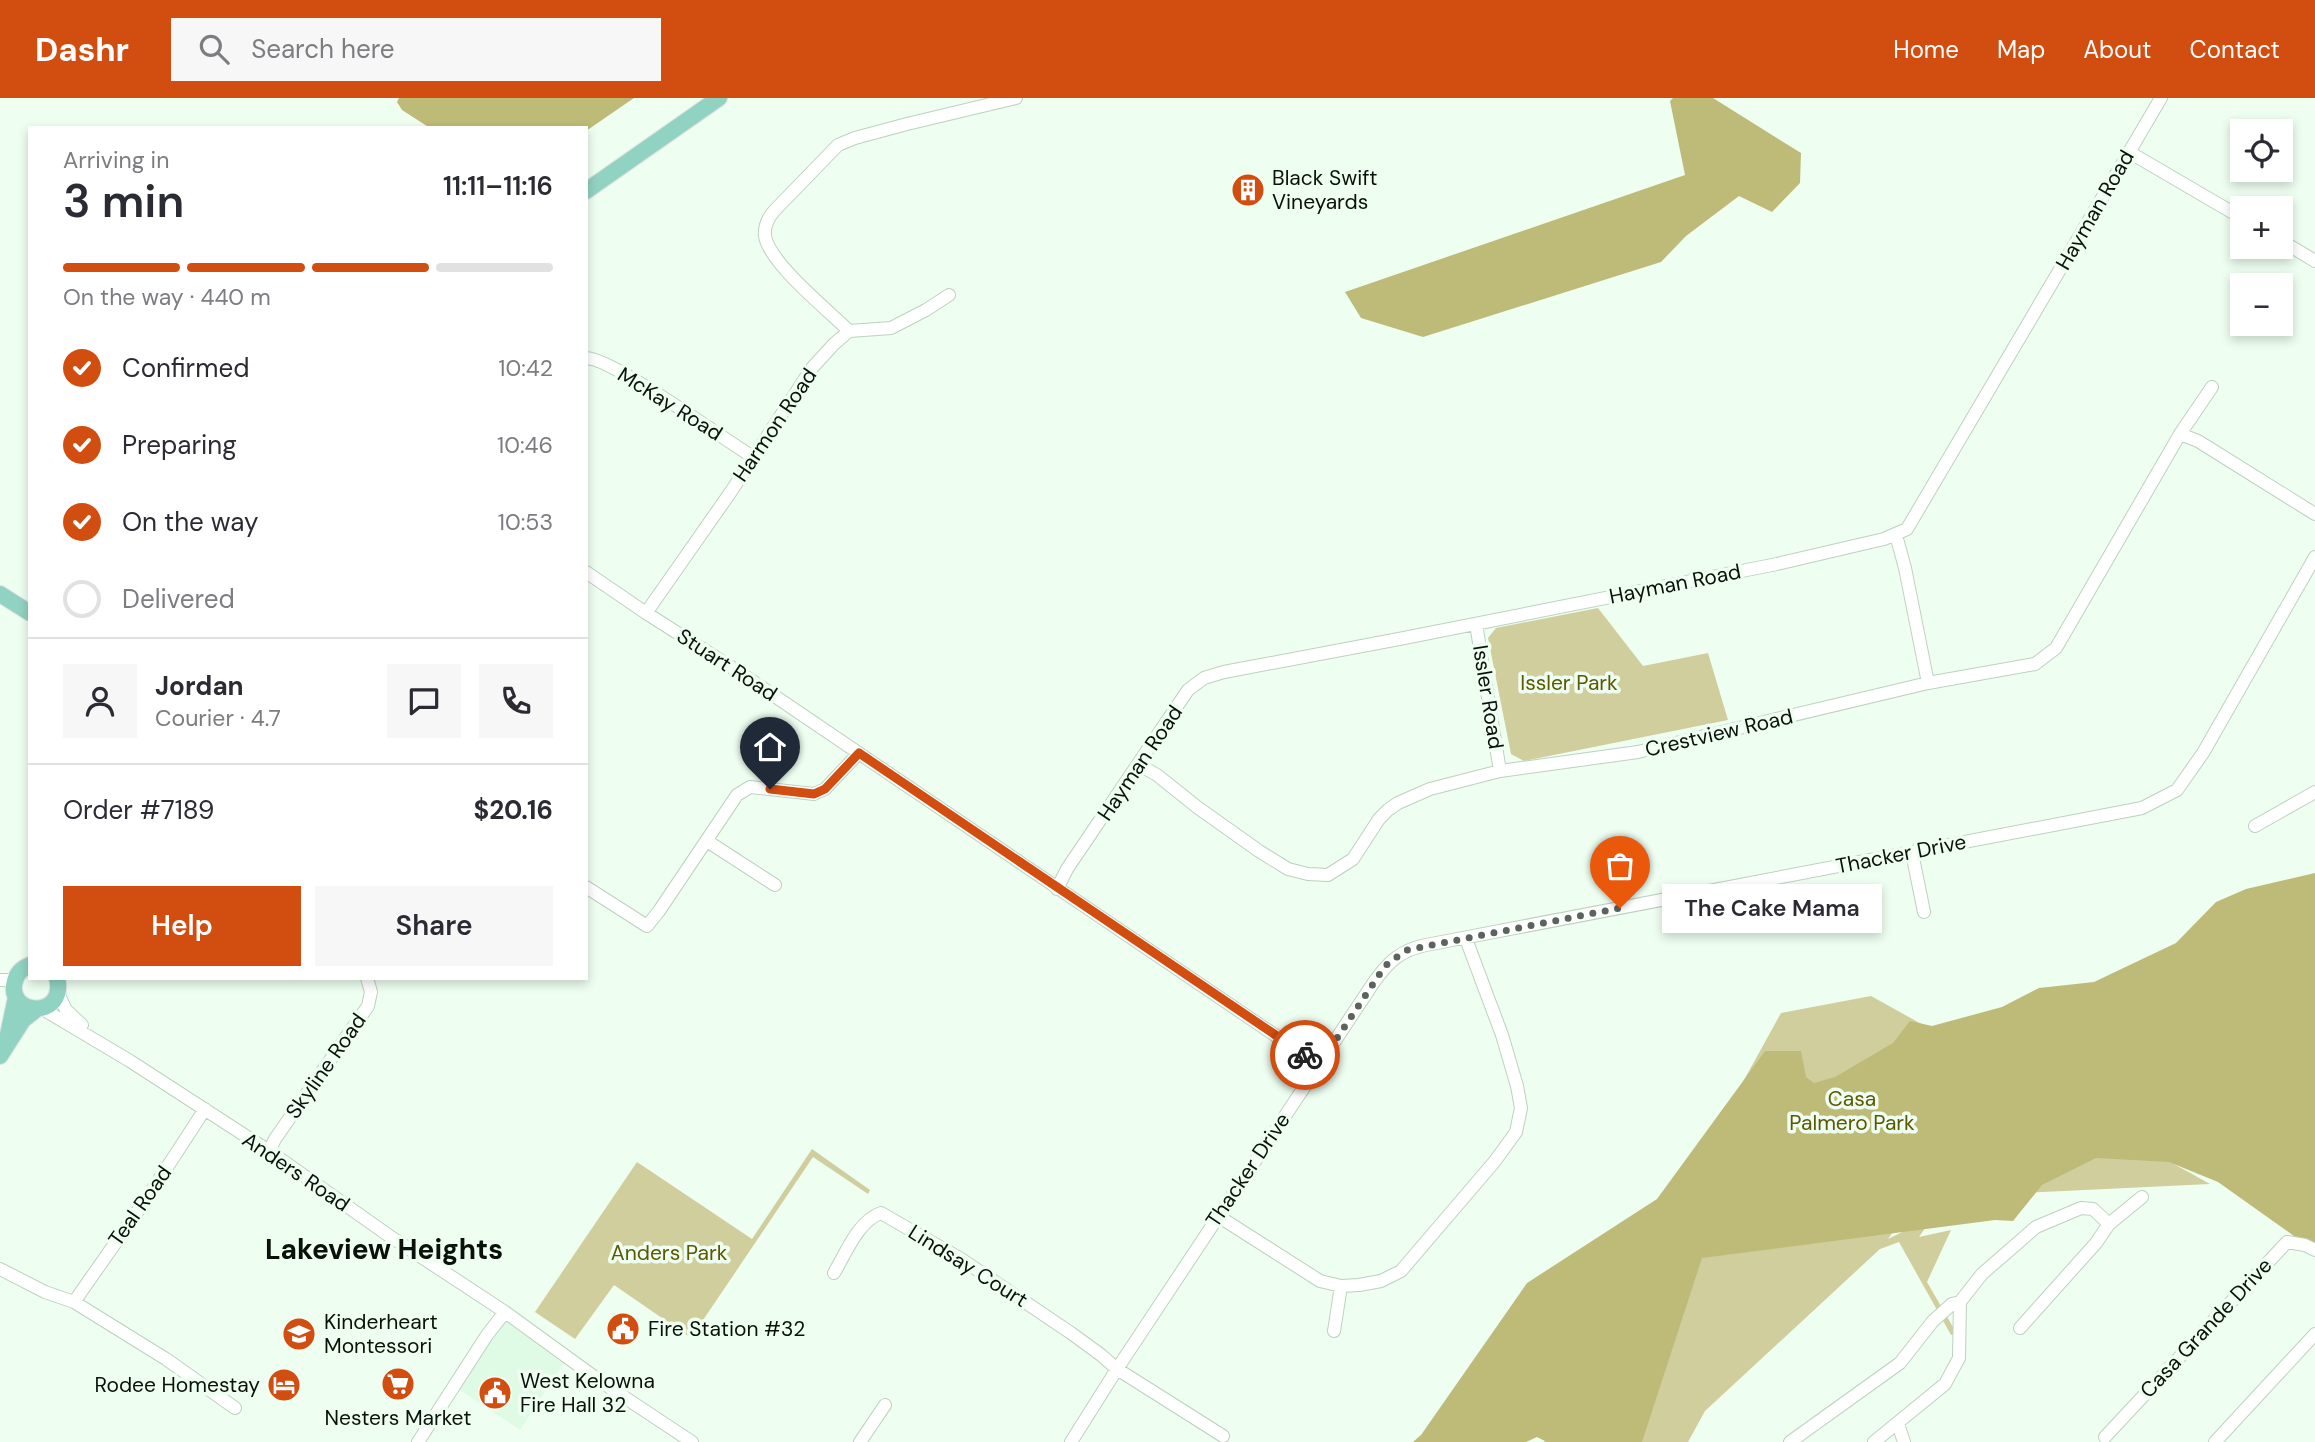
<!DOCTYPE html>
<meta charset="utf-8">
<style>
body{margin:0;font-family:"DM Sans",sans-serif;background:#f7f7f7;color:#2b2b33;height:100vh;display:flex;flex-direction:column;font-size:26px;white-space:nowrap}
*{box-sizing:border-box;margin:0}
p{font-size:23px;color:#7c7c81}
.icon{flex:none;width:38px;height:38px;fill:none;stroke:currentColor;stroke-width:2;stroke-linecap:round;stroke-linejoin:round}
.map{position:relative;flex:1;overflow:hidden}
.details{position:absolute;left:28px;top:28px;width:560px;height:854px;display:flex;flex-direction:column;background:#fff;border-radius:0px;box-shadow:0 4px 10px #0003}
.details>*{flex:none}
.buttons{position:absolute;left:2230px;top:21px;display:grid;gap:14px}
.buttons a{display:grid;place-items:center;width:63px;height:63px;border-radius:0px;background:#fff;box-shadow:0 4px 10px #0003;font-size:35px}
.pin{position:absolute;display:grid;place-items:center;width:60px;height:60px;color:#fff;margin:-72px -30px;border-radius:50% 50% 50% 0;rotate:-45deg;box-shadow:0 0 7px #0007}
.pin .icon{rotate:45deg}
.courier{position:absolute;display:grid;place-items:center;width:70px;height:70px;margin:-35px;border:5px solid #d24d10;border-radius:50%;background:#fff;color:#222;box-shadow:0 2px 9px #0007}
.bubble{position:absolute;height:49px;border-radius:0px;background:#fff;box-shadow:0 4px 10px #0003;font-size:23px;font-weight:600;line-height:49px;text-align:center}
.head em{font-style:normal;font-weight:600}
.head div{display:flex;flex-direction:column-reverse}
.head{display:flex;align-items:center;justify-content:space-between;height:119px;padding:0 35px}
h1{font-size:46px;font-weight:600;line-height:52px}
.bar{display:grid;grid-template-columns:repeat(4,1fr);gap:10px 7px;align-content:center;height:84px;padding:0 35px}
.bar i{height:9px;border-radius:5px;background:#e1e1e2}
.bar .active{background:#d24d10}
.bar p{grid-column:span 4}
.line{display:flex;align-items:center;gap:18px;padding:0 35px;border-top:2px solid #e1e1e2}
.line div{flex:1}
.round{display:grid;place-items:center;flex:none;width:74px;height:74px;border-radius:0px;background:#f7f7f7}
ol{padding:0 35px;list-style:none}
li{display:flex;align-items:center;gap:21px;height:77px}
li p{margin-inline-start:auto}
li .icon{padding:7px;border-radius:50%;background:#d24d10;color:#fff;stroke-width:4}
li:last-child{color:#7c7c81}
li i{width:38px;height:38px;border:4px solid #e1e1e2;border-radius:50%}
.button{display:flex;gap:14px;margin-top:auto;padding:14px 35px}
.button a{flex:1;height:80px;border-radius:0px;background:#d24d10;color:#fff;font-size:28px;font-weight:600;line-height:80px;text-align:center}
.button a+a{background:#f7f7f7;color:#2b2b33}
header{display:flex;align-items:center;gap:42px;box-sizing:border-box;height:98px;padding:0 35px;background:#d24d10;color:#fff}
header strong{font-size:33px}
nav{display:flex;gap:38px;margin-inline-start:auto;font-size:24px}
.search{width:490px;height:63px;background:#f7f7f7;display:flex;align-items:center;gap:18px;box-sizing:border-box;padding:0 24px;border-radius:0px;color:#7c7c81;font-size:26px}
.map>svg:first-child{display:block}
</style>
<header>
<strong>Dashr</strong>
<div class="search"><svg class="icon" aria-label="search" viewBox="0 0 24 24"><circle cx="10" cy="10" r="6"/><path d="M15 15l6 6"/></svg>Search here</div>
<nav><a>Home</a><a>Map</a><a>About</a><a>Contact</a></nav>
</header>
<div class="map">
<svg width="2315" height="1344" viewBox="0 0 2315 1344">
<rect width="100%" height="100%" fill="#eefef1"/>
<path fill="#dffbe5" d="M 505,1218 L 566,1262 L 520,1332 L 457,1290 Z"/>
<path fill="#d0ce9c" d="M 1598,510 L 1643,568 L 1708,555 L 1728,622 L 1524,663 L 1511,656 L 1488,540 L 1496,530 Z
M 1871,898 L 2210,1086 L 1917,1100 L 1888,1141 L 1925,1123 L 1928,1126 L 1919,1139 L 1951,1132 L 1927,1184 L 1957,1236 L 1951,1237 L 1899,1144 L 1880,1151 L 1705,1313 L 1688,1344 L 1544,1344 L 1781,915 Z
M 812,1051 L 870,1092 L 868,1096 L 813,1059 L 691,1240 L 614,1187 L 575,1241 L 535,1214 L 637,1064 L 752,1141 Z"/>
<path fill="#bebb78" d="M 399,0 L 634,0 L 586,33 L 586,30 L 430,30 L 402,12 L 397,4 Z
M 1673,0 L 1713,0 L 1801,55 L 1800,85 L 1772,114 L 1739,98 L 1686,138 L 1661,164 L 1423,239 L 1361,220 L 1345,194 L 1685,77 L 1670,3 Z
M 2315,775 L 2315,1145 L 2294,1138 L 2218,1084 L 2169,1064 L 2096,1060 L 2042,1087 L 2013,1123 L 1995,1122 L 1702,1160 L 1642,1344 L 1547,1344 L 1537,1339 L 1526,1344 L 1413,1344 L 1421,1337 L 1527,1185 L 1657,1101 L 1765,953 L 1801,953 L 1806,979 L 1814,985 L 1835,979 L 1893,945 L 1910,923 L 1932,928 L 2002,909 L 2039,890 L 2094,884 L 2176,845 L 2216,804 L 2246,791 Z"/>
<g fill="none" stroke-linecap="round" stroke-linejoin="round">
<defs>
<path id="minor" d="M 2129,54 L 2242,120
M 2280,142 L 2315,163
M 849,233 C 829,213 769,165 765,138 C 764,128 768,120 774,113 L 838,47 L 855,40 L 907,26 L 1016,0
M 586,260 C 612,260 722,340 753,359
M 2180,336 L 2198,343 L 2315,416
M 1896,437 L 1905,470 L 1928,585
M 586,474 L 646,515 L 742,576 L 1319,967
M 646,515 L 730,395 L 812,270 L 834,246 L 849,233 L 891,230 L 926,212 L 949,197
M 1476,526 L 1500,673
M 1139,667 L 1157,677 L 1197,709 L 1259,753 L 1288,771 L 1308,776 L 1328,777 L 1353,761 L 1379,721 L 1388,712 L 1398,705 L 1430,691 L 1500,673 L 1638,654 L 1928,585 L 2035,566 L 2056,550 L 2180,336 L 2212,289
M 2255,728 L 2315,694
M 707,743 L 775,787
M 1912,755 L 1924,814
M 586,789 L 647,828 L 659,813 L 737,697 L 750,689 L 814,696 L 825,691 L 859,655
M 1057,791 L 1067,771 L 1188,592 L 1204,580 L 1224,574 L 1399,541 L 1777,466 L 1884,441 L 1907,431 L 2161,0
M 0,882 L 15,882
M 58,895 L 66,912 L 82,927
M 41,910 L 130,963 L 269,1053 L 388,1137 L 505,1214 L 600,1283 L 692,1344
M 269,1053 L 275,1041 L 368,908 L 371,894 L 367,880
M 1218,1118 L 1320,1183 L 1341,1188 L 1359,1187 L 1381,1183 L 1401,1173 L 1495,1063 L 1516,1034 L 1521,1010 L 1517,988 L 1502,937 L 1466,841
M 0,1171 L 45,1194 L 74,1204 L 166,1261 L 235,1310
M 834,1175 C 846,1155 858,1123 881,1115 L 961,1161 L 1071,1235 L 1101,1257 L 1117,1271 L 1223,1338
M 74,1204 L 149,1097 L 205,1011
M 2020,1230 L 2096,1145 L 2109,1126
M 1334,1233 L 1341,1188
M 1898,1326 L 1904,1344
M 2105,1339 L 2287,1144 L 2305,1147 L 2315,1152
M 418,1344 L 487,1237 L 505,1214
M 860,1344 L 885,1307
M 1071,1344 L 1117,1271 L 1374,884 C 1389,863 1401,852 1426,847 L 2142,710 L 2177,692 L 2203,655 L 2315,459
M 1790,1344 L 1900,1265 L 1933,1223 L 1952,1206 L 1960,1204 L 1982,1176 L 2036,1129 L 2081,1110 L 2093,1111 L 2109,1126 L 2142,1099
M 1874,1344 L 1945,1286 L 1959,1260 L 1960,1204
M 2215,1344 L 2315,1236"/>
<path id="major" d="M 586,93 L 719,0
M 0,496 L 30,515
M 30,867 C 22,870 17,875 15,883 C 5,918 67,922 57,880
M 7,941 L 16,899
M 0,958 L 23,922 L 37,911"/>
</defs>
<use href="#minor" stroke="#bdd1c1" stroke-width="14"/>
<use href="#major" stroke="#e2e2e2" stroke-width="18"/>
<use href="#minor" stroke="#fff" stroke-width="12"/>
<use href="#major" stroke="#91d3c2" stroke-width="16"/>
</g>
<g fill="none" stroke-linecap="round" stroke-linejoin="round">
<path stroke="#5a645c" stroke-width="7" stroke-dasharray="0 12.6" d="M 1305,957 L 1319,967 L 1381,874 L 1388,865 L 1407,852 L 1620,810"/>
<path stroke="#d24d10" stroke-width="9" d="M 770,691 L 814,696 L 825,691 L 859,655 L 1305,957"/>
</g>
<defs>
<symbol id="building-disc" viewBox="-11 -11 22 22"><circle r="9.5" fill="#d24d10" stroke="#eefef1"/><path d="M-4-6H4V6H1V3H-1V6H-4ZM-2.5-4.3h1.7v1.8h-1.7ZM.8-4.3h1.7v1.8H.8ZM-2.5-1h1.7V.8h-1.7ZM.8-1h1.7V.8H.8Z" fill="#fff"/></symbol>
<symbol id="civic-disc" viewBox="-11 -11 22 22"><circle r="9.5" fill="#d24d10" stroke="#eefef1"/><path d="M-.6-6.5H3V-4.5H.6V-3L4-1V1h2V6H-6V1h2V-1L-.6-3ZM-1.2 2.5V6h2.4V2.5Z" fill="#fff"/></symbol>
<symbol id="school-disc" viewBox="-11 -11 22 22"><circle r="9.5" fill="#d24d10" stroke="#eefef1"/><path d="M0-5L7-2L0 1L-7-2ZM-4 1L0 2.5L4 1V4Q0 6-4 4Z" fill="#fff"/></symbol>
<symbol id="supermarket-disc" viewBox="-11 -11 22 22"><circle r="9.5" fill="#d24d10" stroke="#eefef1"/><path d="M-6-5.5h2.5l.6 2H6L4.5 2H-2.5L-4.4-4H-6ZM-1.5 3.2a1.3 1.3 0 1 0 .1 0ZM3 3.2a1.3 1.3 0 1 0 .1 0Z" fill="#fff"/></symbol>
<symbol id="hotel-disc" viewBox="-11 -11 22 22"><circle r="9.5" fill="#d24d10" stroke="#eefef1"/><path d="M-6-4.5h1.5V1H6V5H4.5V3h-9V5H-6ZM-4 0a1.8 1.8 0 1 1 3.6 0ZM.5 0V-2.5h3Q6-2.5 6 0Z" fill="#fff"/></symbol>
</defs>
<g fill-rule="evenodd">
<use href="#building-disc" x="1229" y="73" width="38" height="38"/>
<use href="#civic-disc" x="604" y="1212" width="38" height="38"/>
<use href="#school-disc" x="280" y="1217" width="38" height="38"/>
<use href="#supermarket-disc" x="379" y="1267" width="38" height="38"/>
<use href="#hotel-disc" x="265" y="1268" width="38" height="38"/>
<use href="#civic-disc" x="476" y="1276" width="38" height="38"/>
</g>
<g text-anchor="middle" stroke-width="7" stroke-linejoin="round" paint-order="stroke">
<g font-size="21" fill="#0a110b" stroke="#eefef1" text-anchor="start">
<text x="1272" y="87">Black Swift<tspan x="1272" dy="24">Vineyards</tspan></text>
<text x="324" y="1231">Kinderheart<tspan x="324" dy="24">Montessori</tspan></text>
<text x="648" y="1238">Fire Station #32</text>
<text x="520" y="1290">West Kelowna<tspan x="520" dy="24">Fire Hall 32</tspan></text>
<text x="260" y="1294" text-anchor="end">Rodee Homestay</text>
<text x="398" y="1327" text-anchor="middle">Nesters Market</text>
</g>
<g font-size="21" fill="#0a110b" stroke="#eefef1">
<text transform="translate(2095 112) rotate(-60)" y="7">Hayman Road</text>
<text transform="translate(670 306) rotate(32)" y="7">McKay Road</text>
<text transform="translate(775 327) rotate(-56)" y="7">Harmon Road</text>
<text transform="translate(1675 486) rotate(-11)" y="7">Hayman Road</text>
<text transform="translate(727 567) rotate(33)" y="7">Stuart Road</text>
<text transform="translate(1488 599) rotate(81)" y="7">Issler Road</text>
<text transform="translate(1719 635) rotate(-13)" y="7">Crestview Road</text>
<text transform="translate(1140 665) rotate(-56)" y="7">Hayman Road</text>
<text transform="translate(1901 756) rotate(-11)" y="7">Thacker Drive</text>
<text transform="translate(326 968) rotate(-55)" y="7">Skyline Road</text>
<text transform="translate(1248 1072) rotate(-56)" y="7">Thacker Drive</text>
<text transform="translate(296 1074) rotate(34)" y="7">Anders Road</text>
<text transform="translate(140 1108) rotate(-55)" y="7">Teal Road</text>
<text transform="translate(968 1168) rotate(32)" y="7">Lindsay Court</text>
<text transform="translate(2206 1230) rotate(-47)" y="7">Casa Grande Drive</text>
</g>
<g font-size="21" fill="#5b5702" stroke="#eefef1">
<text x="1569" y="592">Issler Park</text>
<text x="1852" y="1008">Casa<tspan x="1852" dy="24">Palmero Park</tspan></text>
<text x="669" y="1162">Anders Park</text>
</g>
<g font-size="28" font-weight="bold" fill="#0a110b" stroke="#eefef1">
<text x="384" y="1161">Lakeview Heights</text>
</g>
</g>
</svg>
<div class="buttons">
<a><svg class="icon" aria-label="locate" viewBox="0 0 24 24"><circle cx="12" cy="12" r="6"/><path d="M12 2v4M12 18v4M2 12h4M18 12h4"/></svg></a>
<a>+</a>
<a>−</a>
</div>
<div class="pin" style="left:1620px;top:810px;background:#ea580c"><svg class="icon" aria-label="bag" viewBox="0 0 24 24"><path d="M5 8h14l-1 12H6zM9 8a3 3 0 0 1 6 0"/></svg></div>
<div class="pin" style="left:770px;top:691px;background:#1f2937"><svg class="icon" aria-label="home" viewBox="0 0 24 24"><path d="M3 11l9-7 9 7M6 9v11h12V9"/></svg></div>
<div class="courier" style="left:1305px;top:957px"><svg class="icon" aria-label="bike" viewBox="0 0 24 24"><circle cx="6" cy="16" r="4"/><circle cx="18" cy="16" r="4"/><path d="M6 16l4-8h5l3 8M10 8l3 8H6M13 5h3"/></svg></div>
<div class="bubble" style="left:1662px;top:786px;width:220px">The Cake Mama</div>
<section class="details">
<div class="head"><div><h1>3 min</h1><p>Arriving in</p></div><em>11:11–11:16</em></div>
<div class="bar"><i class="active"></i><i class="active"></i><i class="active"></i><i></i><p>On the way · 440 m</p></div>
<ol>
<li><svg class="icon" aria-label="check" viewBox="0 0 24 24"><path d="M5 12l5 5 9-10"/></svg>Confirmed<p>10:42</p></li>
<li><svg class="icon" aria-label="check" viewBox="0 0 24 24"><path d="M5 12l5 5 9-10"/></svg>Preparing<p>10:46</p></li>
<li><svg class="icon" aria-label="check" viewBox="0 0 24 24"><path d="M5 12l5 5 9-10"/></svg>On the way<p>10:53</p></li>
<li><i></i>Delivered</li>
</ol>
<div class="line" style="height:126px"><a class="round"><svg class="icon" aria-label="person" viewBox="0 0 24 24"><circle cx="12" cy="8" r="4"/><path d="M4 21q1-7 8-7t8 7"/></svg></a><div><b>Jordan</b><p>Courier · 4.7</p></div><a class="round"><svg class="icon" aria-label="chat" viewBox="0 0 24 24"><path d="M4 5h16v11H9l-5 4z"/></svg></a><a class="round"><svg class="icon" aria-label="phone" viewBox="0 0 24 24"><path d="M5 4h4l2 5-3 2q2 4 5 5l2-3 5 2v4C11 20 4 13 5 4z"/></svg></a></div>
<div class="line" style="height:91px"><div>Order #7189</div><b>$20.16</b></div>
<div class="button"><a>Help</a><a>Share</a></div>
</section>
</div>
